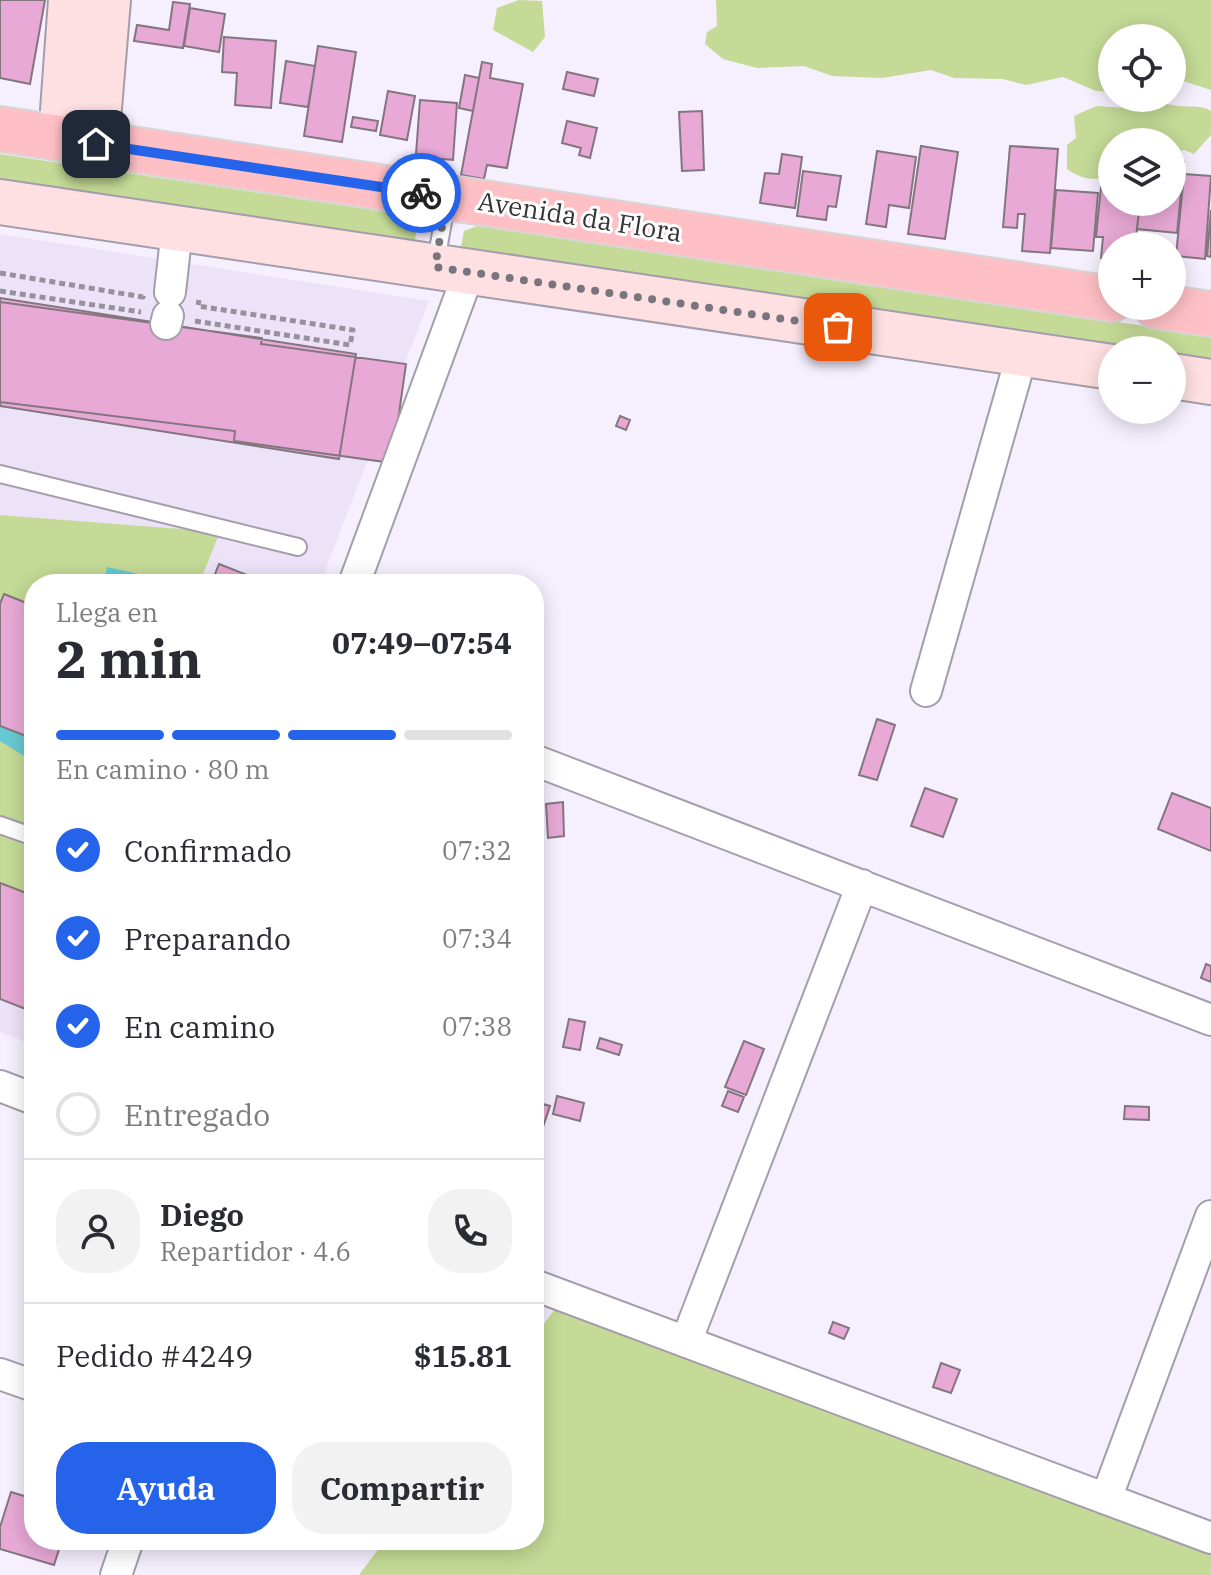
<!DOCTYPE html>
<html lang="es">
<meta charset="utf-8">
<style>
body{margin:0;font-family:"IBM Plex Serif",serif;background:#f2f2f3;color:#2b2b33;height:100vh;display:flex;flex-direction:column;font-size:30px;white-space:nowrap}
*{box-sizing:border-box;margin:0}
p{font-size:26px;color:#7c7c81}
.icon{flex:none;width:44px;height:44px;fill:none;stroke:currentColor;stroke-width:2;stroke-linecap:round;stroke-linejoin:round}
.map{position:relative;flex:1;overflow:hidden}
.side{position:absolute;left:24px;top:574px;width:520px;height:976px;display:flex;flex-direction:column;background:#fff;border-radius:32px;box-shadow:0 4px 20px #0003}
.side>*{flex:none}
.fabs{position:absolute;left:1098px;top:24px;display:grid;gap:16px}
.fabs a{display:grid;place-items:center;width:88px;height:88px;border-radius:50%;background:#fff;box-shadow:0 4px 20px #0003;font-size:40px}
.pin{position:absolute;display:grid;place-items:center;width:68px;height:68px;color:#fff;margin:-34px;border-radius:16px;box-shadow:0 4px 12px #0006}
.courier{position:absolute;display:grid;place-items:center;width:80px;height:80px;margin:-40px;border:6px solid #2563eb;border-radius:50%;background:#fff;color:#222;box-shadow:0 2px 10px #0007}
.head em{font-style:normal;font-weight:800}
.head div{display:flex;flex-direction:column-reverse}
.head{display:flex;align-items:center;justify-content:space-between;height:136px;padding:0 32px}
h1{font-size:52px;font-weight:800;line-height:60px}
.bar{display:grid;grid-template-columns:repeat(4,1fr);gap:12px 8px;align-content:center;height:96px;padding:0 32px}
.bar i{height:10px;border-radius:6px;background:#e1e1e2}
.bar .current{background:#2563eb}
.bar p{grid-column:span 4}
.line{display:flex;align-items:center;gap:20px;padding:0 32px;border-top:2px solid #e1e1e2}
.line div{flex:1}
.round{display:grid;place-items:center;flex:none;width:84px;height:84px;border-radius:32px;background:#f2f2f3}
ol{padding:0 32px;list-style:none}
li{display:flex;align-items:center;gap:24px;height:88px}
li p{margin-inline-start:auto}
li .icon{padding:8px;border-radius:50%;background:#2563eb;color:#fff;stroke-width:4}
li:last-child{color:#7c7c81}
li i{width:44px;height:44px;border:4px solid #e1e1e2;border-radius:50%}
.button{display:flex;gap:16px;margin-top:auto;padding:16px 32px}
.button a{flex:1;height:92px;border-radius:32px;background:#2563eb;color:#fff;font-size:32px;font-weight:800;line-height:92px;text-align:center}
.button a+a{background:#f2f2f3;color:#2b2b33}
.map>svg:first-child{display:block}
</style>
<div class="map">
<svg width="1211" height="1575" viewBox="0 0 1211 1575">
<rect width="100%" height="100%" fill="#f6effe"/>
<path fill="#ede3f9" d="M 0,234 L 429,301 L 320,584 L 34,584 L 34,1045 L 0,1032 Z"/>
<path fill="#c4da96" d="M 519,0 L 542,1 L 545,37 L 533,52 L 493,30 L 497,8 Z
M 716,0 L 1211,0 L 1211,90 L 1180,80 L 1172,82 L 1172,38 L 1112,38 L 1112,92 L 1096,91 L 1063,77 L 1026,85 L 1003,79 L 954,78 L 931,70 L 882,78 L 832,76 L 804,66 L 757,68 L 723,59 L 705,44 L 707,32 L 717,26 Z
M 1155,98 C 1176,112 1198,102 1211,111 L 1211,135 L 1194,154 L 1184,150 L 1172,154 L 1172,142 L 1142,142 L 1128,138 L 1122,142 L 1112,142 L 1112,171 C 1100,184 1080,179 1067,169 L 1067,145 L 1076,138 L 1074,116 L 1096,106 L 1126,108 Z
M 0,154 L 407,215 L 417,227 L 415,240 L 404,243 L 0,183 Z
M 477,226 L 1211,336 L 1211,363 L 1172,357 L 1172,350 L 1124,350 L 470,254 L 461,246 L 464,231 Z
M 0,515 L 220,532 L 199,584 L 34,584 L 34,896 L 0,883 Z
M 557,1306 L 1211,1550 L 1211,1575 L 359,1575 L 385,1540 L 534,1540 L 534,1337 Z"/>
<path fill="#67cad2" d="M 107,567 L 176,582 L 176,584 L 104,584 Z
M 34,666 L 34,762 L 0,741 L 0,728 Z"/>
<path fill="#e8a9d6" stroke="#83767f" stroke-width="2" d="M 0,0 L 45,0 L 30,84 L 0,78 Z
M 173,2 L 190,4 L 183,48 L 134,41 L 137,25 L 169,30 Z
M 190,8 L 225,14 L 219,52 L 184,46 Z
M 224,37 L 276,41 L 271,108 L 235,105 L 237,73 L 222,72 Z
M 318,46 L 356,52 L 342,142 L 304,136 Z
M 286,61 L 315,66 L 308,107 L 280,103 Z
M 482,62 L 492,64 L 490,78 L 523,84 L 507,168 L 487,165 L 484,179 L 461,175 Z
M 567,72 L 598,79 L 594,96 L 563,89 Z
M 465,75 L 479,78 L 473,111 L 459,108 Z
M 388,91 L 415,96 L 407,140 L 380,135 Z
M 420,100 L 457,103 L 453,160 L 431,158 L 430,170 L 415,168 Z
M 702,111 L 704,170 L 682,171 L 679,112 Z
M 353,117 L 378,121 L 376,131 L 351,127 Z
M 567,121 L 597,128 L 590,158 L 579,155 L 581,148 L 562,143 Z
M 921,146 L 958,152 L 945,239 L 908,234 Z
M 1010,146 L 1058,149 L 1050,253 L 1022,251 L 1025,214 L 1018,214 L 1017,228 L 1003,227 Z
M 877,151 L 916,157 L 909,208 L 889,205 L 886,227 L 866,224 Z
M 782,154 L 802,157 L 795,208 L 760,203 L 765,173 L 779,174 Z
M 1172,161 L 1184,162 L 1177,233 L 1137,229 L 1140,202 L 1172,202 Z
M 803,171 L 841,176 L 836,207 L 828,206 L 826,220 L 797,216 Z
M 1184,174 L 1211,176 L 1205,259 L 1176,256 Z
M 1101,187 L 1112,188 L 1112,202 L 1140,202 L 1135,246 L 1112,246 L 1112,259 L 1101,258 L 1103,237 L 1096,237 Z
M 1056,190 L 1098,193 L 1093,251 L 1051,248 Z
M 1211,210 L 1211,257 L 1207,256 Z
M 0,298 L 356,354 L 339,459 L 0,406 Z
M 0,302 L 262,338 L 261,344 L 406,364 L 392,463 L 234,441 L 235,431 L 0,402 Z
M 620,416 L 630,420 L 626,430 L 616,426 Z
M 219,564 L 270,584 L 211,584 Z
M 4,594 L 34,606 L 34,739 L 0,726 L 0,604 Z
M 877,719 L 895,725 L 877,780 L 859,775 Z
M 925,788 L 957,799 L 943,837 L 911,826 Z
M 1172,793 L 1211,808 L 1211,851 L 1158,829 Z
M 563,802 L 564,836 L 548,838 L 546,804 Z
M 0,883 L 34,896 L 34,994 L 28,1010 L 0,999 Z
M 1206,964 L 1211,966 L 1211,982 L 1201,978 Z
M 569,1019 L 585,1022 L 580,1050 L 563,1047 Z
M 600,1038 L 622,1045 L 619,1055 L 597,1048 Z
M 744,1041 L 764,1049 L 746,1095 L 725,1087 Z
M 728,1091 L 744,1097 L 738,1112 L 722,1106 Z
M 557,1096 L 584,1103 L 580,1121 L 553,1114 Z
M 536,1102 L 550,1106 L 542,1130 L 534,1127 Z
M 1125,1106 L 1149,1107 L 1149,1120 L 1124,1119 Z
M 833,1322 L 849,1328 L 844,1339 L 829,1333 Z
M 941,1363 L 960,1370 L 951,1393 L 933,1387 Z
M 11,1492 L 34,1499 L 34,1540 L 62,1540 L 54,1565 L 0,1549 L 0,1527 Z"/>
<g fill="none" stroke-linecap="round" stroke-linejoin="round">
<defs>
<path id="lane" d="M 435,267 L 447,199
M 0,474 L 298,547
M 0,825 L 34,837"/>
<path id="street" d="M 170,292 L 177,229
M 166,324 L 168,316
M 354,584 L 469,272
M 926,691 L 1022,354
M 534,760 L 1211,1020
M 0,1086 L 34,1099
M 534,1285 L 1211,1538
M 686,1342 L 862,885
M 0,1374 L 34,1386
M 1106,1499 L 1211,1216
M 116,1575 L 128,1540"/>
<path id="secondary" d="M 61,138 L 71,0
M 96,144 L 108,0
M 0,202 L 1112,367
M 1172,376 L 1211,382"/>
<path id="primary" d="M 0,129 L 1112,299
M 1156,306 L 1211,314"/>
</defs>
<use href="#lane" stroke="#a49dab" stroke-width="20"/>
<use href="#street" stroke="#a49dab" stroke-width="34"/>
<use href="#secondary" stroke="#a49dab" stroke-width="48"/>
<use href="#primary" stroke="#d7d6d7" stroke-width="48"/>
<path stroke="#96919c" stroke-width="5" stroke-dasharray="6 4" stroke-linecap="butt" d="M 0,273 L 143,297 L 143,293
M 0,291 L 141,312
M 195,321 L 350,345 L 353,330 L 198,306 L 199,300"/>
<use href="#lane" stroke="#fff" stroke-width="16"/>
<use href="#street" stroke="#fff" stroke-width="30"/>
<use href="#secondary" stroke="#ffe0e2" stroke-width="44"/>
<use href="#primary" stroke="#ffc0c5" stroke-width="44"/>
</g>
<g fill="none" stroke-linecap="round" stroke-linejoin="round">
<path stroke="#79757e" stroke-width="8" stroke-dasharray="0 14.4" d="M 421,193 L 447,197 L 435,267 L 838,327"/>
<path stroke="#2563eb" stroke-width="10" d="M 96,144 L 421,193"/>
</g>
<g text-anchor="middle" stroke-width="6" stroke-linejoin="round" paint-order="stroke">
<g font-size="26" fill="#363339" stroke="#fff">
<text transform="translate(580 217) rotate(9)" y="9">Avenida da Flora</text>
</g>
</g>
</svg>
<div class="fabs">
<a><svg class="icon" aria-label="locate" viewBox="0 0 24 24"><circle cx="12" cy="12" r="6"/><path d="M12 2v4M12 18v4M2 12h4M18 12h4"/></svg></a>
<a><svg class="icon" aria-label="layers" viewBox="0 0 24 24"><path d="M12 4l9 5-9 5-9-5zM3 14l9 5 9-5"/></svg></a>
<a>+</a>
<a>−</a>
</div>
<div class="pin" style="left:838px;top:327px;background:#ea580c"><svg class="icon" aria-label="bag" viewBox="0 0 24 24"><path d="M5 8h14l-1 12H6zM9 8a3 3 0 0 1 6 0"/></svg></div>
<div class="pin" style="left:96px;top:144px;background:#1f2937"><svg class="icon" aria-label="home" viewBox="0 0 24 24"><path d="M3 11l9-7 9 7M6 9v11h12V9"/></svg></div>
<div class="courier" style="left:421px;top:193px"><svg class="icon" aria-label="bike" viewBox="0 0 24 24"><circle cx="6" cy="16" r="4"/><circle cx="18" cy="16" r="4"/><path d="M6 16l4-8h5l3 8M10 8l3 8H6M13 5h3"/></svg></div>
<section class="side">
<div class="head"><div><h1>2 min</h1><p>Llega en</p></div><em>07:49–07:54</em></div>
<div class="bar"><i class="current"></i><i class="current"></i><i class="current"></i><i></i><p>En camino · 80 m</p></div>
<ol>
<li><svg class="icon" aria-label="check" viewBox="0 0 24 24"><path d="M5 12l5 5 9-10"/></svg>Confirmado<p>07:32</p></li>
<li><svg class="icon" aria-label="check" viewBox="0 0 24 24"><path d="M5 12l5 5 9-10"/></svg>Preparando<p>07:34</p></li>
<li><svg class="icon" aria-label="check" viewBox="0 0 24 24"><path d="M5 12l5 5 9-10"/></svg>En camino<p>07:38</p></li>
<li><i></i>Entregado</li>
</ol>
<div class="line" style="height:144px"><a class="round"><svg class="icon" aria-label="person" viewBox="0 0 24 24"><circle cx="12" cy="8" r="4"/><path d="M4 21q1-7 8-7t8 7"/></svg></a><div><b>Diego</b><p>Repartidor · 4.6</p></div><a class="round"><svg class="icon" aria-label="phone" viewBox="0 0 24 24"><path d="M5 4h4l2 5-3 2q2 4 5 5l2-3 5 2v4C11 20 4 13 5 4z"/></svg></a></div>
<div class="line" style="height:104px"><div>Pedido #4249</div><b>$15.81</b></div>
<div class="button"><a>Ayuda</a><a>Compartir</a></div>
</section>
</div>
